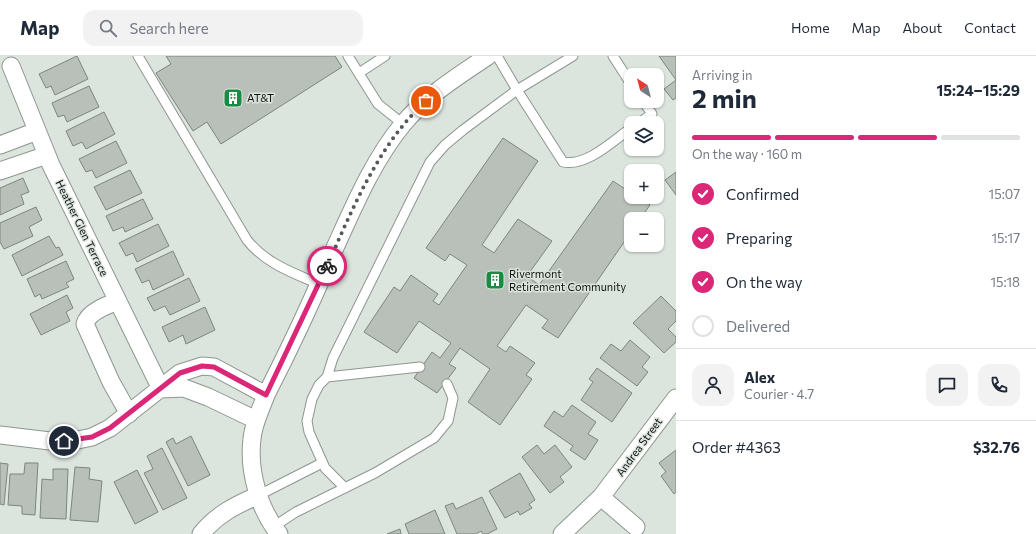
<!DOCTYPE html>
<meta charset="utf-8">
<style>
body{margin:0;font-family:Commissioner,sans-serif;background:#f2f2f3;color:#1f2937;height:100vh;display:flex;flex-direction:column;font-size:15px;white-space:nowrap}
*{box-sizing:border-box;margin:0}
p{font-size:13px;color:#747a83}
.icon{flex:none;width:22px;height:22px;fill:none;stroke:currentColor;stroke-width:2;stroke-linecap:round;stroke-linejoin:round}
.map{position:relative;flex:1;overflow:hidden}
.details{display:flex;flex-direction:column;background:#fff;width:360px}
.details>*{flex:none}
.needle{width:26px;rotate:324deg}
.controls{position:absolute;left:624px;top:12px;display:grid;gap:8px}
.controls a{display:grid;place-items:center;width:40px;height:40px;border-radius:8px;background:#fff;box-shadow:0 1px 3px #0004;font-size:20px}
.pin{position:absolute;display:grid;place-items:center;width:34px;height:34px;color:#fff;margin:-17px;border:2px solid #fff;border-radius:50%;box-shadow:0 1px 4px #0007}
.courier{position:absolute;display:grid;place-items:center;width:40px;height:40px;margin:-20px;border:3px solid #db2777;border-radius:50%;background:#fff;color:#222;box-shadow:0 1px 5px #0007}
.summary em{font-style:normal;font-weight:700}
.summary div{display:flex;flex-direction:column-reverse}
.summary{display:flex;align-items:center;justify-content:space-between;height:68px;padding:0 16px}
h1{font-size:26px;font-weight:700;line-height:30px}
.bar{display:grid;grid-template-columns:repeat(4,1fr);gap:6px 4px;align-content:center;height:48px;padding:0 16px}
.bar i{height:5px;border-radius:3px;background:#e0e1e3}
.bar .current{background:#db2777}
.bar p{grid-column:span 4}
.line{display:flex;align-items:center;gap:10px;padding:0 16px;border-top:1px solid #e0e1e3}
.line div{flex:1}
.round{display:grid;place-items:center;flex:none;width:42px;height:42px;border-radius:12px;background:#f2f2f3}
ol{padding:0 16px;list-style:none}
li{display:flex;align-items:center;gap:12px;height:44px}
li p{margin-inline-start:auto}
li .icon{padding:4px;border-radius:50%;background:#db2777;color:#fff;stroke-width:4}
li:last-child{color:#747a83}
li i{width:22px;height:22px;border:2px solid #e0e1e3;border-radius:50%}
header{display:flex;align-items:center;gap:24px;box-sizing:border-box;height:56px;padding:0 20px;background:#fff;border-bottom:1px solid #e0e1e3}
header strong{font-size:19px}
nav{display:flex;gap:22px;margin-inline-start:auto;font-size:14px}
.search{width:280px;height:36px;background:#f2f2f3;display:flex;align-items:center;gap:10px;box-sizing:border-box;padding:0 14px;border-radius:12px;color:#747a83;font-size:15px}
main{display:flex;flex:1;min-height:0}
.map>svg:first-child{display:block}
</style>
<header>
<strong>Map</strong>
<div class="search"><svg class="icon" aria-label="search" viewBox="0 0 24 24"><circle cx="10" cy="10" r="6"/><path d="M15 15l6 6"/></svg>Search here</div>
<nav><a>Home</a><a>Map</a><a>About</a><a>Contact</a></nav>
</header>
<main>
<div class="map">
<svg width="676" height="478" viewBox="0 0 676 478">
<rect width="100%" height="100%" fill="#dce4de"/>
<path fill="#b8c0b9" stroke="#7d857e" d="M 77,0 L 88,23 L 55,39 L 51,30 L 46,32 L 39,18 Z
M 166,0 L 335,0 L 342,11 L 221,88 L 207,66 L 193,75 L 156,17 L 171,8 Z
M 659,0 L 676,0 L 676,24 Z
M 676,24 L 676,42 L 673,44 L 664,33 Z
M 89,30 L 99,51 L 67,66 L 64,59 L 58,61 L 52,47 Z
M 104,56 L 115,78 L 86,93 L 82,86 L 73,90 L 66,75 Z
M 503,82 L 538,105 L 482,189 L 494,197 L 518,163 L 552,185 L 527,220 L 539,229 L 613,125 L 631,137 L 631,141 L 637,141 L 650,149 L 640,163 L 631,163 L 631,176 L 558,282 L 542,272 L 548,264 L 526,249 L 497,290 L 506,296 L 510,290 L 535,307 L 526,319 L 532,323 L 500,369 L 468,346 L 490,313 L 460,292 L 449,308 L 456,312 L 437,337 L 414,322 L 432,296 L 440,302 L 451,287 L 419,265 L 397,297 L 364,276 L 394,231 L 400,235 L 411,219 L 438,238 L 433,245 L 439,249 L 467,209 L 450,198 L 445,205 L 426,192 Z
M 116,85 L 127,107 L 96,122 L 92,114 L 86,116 L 79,103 Z
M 130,114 L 142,137 L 106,154 L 94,131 Z
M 676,116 L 676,139 L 665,124 Z
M 23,122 L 29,136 L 21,139 L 24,148 L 0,159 L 0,132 Z
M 143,143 L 153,163 L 125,176 L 123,171 L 113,175 L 106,160 Z
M 36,151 L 42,164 L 29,171 L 33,180 L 4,193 L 0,186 L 0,167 Z
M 158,168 L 169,190 L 137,206 L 133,197 L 126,200 L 119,187 Z
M 49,180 L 56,192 L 59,191 L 63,199 L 22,220 L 12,199 Z
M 173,195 L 184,219 L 153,234 L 149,224 L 142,227 L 135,213 Z
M 66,205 L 74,223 L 66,227 L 69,231 L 42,243 L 40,238 L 35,241 L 27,223 Z
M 189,222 L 200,245 L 170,259 L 165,250 L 154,255 L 147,242 Z
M 67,239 L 73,252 L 66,256 L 70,265 L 41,279 L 30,258 Z
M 661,240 L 676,255 L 676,265 L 668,273 L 676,281 L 676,286 L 664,297 L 633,267 Z
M 205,251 L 215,274 L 186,288 L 183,279 L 169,286 L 162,271 Z
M 630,284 L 650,301 L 642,311 L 648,316 L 637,330 L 600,302 L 611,288 L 621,295 Z
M 597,312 L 632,337 L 612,366 L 581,344 L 593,326 L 589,323 Z
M 572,349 L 596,366 L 588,378 L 598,384 L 585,404 L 570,394 L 573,390 L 544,370 L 554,355 L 563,361 Z
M 191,380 L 210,419 L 188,430 L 166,386 L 173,382 L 176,388 Z
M 537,389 L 544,398 L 555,389 L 572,411 L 560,421 L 564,426 L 550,437 L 522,401 Z
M 162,392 L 187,442 L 163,454 L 144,417 L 153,413 L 147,400 Z
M 676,394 L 676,436 L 674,438 L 661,420 L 666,416 L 659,407 Z
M 0,407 L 8,408 L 4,449 L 0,448 Z
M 25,407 L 38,407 L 35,459 L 22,458 L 22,450 L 8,449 L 10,418 L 24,418 Z
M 75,411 L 90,412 L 89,423 L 102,425 L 98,466 L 70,464 Z
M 53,413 L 68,413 L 66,463 L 40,462 L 42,423 L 53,424 Z
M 137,414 L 158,456 L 135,468 L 114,426 Z
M 520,417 L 535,444 L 529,448 L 532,452 L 520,459 L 518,455 L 505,462 L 489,435 Z
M 482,441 L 497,473 L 487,478 L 483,478 L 481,475 L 476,478 L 457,478 L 445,450 L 453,447 L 456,453 Z
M 435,454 L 445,478 L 409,478 L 405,468 Z
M 400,473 L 401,478 L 387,478 Z"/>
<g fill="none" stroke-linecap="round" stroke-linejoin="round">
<defs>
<path id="lane" d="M 138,0 L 247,184 C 265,207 293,217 319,228
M 348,0 L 378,48 L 403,68
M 573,0 L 517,34 L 563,106 C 586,111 613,85 631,72
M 613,0 L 631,28
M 359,17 L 385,0
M 639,67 L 652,58 L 643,45
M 327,321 L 420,311
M 345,432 L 325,412 L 309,376 L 307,365 L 312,343 L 319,329 L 327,321 L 333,302 L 430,106 L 445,89 L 463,74 L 517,34 L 497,0
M 259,439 L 322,407
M 273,471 L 296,456 L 375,417 L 434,382 L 448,365 L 453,342 L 447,328"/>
<path id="street" d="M 11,10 L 51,109 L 161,333
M 0,89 L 37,75
M 0,115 L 47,99
M 118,245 C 107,249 88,256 85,268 L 111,326 L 129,358
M 161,333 L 184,332 L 208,341 L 256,364
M 0,379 L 50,385 L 78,384 L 92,381 L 110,372 L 180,317 L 202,310 L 214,311 L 266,339
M 601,441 L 636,471
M 201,478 C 217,458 236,449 259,439
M 279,478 C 259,453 248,415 252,383 C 253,368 261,353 266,339 C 288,296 309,252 328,207 C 350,160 370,108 403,68 C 426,40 458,20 488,0
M 562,478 L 601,441 L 676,342"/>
</defs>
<use href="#lane" stroke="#8e9690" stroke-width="11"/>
<use href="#street" stroke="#8e9690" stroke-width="19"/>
<use href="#lane" stroke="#fff" stroke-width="9"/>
<use href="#street" stroke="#fff" stroke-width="17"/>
</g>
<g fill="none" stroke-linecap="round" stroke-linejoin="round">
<path stroke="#565a57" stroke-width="4" stroke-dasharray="0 7.2" d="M 327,210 C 353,152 378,89 426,45"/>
<path stroke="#db2777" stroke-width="5" d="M 64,385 L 92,381 L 110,372 L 180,317 L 202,310 L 214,311 L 266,339 L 327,210"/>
</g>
<defs>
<symbol id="building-square" viewBox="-11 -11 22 22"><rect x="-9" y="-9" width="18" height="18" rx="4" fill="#1b8b44" stroke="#dce4de"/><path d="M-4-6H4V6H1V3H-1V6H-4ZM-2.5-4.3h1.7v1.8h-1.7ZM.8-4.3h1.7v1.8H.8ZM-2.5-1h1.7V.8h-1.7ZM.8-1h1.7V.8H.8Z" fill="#fff"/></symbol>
</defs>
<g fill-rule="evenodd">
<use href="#building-square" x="222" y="31" width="22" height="22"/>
<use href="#building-square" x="484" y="213" width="22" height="22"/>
</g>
<g text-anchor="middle" stroke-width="3" stroke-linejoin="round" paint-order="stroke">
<g font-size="11" fill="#0e100e" stroke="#dce4de" text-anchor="start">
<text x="247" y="46">AT&amp;T</text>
<text x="509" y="222">Rivermont<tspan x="509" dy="13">Retirement Community</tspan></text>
</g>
<g font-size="11" fill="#0e100e" stroke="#dce4de">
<text transform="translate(82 172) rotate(64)" y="4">Heather Glen Terrace</text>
<text transform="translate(639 391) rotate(-54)" y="4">Andrea Street</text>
</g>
</g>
</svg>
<div class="controls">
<a><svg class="needle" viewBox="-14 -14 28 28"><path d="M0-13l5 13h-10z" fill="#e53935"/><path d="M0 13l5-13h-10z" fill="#747a83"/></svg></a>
<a><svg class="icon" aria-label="layers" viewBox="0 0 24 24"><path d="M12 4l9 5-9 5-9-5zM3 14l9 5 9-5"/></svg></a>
<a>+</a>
<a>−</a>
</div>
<div class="pin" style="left:426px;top:45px;background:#ea580c"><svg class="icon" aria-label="bag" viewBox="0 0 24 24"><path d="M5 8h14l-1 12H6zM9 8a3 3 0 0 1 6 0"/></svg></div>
<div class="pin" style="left:64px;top:385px;background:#1f2937"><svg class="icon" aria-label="home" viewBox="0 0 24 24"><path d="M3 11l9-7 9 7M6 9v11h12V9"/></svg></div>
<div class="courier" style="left:327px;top:210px"><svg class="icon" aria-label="bike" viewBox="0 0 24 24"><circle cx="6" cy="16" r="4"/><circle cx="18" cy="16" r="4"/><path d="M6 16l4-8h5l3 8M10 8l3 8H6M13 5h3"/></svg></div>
</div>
<section class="details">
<div class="summary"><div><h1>2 min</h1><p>Arriving in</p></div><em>15:24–15:29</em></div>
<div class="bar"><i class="current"></i><i class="current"></i><i class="current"></i><i></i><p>On the way · 160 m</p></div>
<ol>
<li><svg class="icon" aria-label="check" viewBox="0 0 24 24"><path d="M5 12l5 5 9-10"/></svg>Confirmed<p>15:07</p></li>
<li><svg class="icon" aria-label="check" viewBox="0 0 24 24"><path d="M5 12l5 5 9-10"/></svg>Preparing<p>15:17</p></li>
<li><svg class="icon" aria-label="check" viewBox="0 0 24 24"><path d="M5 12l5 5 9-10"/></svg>On the way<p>15:18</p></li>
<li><i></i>Delivered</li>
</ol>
<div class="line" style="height:72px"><a class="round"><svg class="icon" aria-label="person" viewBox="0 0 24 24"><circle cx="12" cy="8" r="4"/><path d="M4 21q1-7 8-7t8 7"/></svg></a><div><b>Alex</b><p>Courier · 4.7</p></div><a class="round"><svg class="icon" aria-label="chat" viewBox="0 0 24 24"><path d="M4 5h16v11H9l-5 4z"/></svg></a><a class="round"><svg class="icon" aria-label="phone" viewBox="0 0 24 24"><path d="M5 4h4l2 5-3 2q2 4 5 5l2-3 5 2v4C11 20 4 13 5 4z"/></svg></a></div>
<div class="line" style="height:52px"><div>Order #4363</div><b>$32.76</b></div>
</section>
</main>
